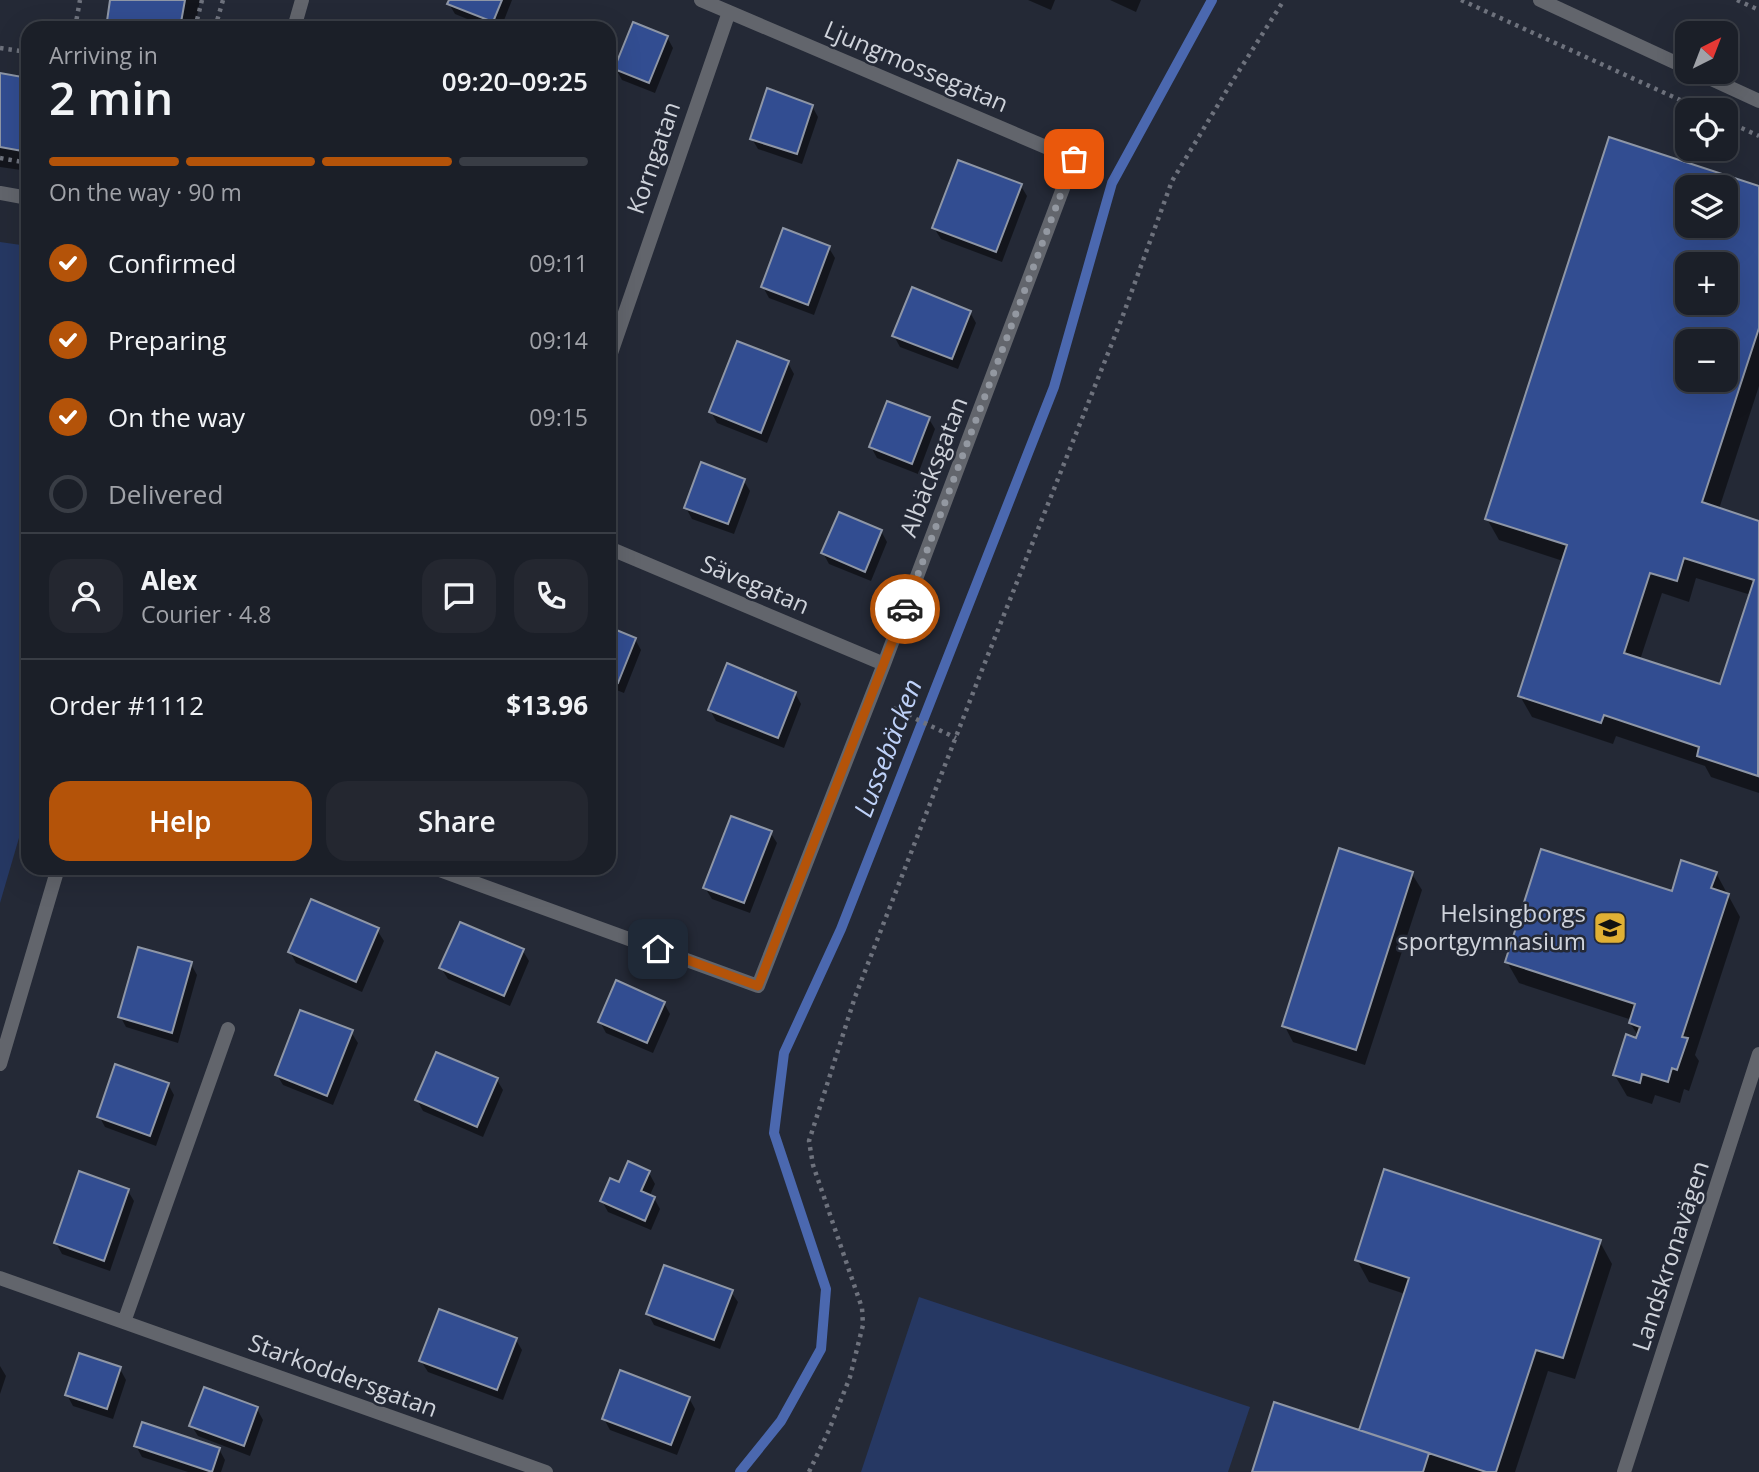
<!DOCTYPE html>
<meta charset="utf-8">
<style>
body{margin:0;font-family:"Open Sans",sans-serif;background:#242730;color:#f1f3f6;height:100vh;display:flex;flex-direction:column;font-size:26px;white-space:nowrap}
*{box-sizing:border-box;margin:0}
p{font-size:23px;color:#a0a2a8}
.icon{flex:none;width:38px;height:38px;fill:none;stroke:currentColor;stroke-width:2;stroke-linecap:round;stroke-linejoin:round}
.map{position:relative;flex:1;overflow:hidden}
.drawer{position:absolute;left:21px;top:21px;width:595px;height:854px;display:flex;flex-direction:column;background:#1b1f28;border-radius:21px;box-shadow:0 7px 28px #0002,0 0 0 2px #393d45}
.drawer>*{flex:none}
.needle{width:46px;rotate:42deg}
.fabs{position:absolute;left:1675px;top:21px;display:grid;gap:14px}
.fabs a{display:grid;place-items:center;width:63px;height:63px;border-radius:14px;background:#1b1f28;box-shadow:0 7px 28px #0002,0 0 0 2px #393d45;font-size:35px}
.pin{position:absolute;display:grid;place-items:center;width:60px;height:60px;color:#fff;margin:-30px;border-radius:14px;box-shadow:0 4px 10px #0006}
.courier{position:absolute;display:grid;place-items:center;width:70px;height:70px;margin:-35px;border:5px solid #b45309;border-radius:50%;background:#fff;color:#222;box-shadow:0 2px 9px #0007}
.summary em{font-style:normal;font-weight:600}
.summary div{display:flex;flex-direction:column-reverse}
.summary{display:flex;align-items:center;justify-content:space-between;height:119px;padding:0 28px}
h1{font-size:46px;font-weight:600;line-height:52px}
.bar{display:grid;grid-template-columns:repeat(4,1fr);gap:10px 7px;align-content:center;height:84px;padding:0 28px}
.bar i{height:9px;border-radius:5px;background:#393d45}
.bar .on{background:#b45309}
.bar p{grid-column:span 4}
.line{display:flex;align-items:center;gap:18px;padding:0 28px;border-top:2px solid #393d45}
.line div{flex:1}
.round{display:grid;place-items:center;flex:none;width:74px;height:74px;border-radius:21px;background:#242730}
ol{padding:0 28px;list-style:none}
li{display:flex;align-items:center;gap:21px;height:77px}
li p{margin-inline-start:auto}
li .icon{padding:7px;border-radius:50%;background:#b45309;color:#fff;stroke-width:4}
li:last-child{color:#a0a2a8}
li i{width:38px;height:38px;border:4px solid #393d45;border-radius:50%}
.action{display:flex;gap:14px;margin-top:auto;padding:14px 28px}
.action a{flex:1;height:80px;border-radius:21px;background:#b45309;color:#fff;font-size:28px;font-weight:600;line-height:80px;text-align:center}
.action a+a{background:#242730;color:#f1f3f6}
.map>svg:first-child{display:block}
</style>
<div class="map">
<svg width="1759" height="1472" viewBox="0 0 1759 1472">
<rect width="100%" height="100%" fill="#242936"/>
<path fill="#263863" d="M 0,242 L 28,246 L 28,807 L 0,903 Z
M 919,1297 L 1250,1407 L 1228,1472 L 861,1472 Z"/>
<path fill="#0007" fill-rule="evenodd" d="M 112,0 L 200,0 L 195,28 L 107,28 Z
M 450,0 L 512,0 L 501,28 L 489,28 L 455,14 L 449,4 Z
M 1028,0 L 1055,0 L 1051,10 Z
M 1110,0 L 1141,0 L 1136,12 Z
M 667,37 L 673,48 L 655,93 L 622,80 L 616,69 Z
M 0,75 L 28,79 L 28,171 L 0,167 Z
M 812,106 L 818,117 L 802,164 L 758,149 L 752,139 Z
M 1610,139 L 1759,188 L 1759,386 L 1719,509 L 1759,522 L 1759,793 L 1711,777 L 1705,766 L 1616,736 L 1613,744 L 1532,717 L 1520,696 L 1563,561 L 1499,540 L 1487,519 ZM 1687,187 L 1726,187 L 1726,226 L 1687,226 ZM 1687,264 L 1726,264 L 1726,303 L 1687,303 ZM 1687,341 L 1726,341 L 1726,380 L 1687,380 ZM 1696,578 L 1751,595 L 1721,686 L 1640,660 L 1662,593 L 1689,602 Z
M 609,155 L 615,166 L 609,182 Z
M 1021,186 L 1027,196 L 1002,262 L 941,239 L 934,228 Z
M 829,248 L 835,258 L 814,315 L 769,298 L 763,287 Z
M 970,312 L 976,323 L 958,369 L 900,347 L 894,336 Z
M 788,363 L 794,374 L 767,443 L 717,423 L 711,412 Z
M 929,419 L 935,429 L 918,474 L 877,458 L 871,447 Z
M 744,481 L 750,491 L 734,534 L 692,519 L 686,508 Z
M 881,531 L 887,542 L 871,581 L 829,564 L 823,553 Z
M 609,629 L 635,639 L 641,650 L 624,693 L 609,687 Z
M 795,693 L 801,704 L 784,748 L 716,721 L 710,710 Z
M 770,832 L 777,843 L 750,913 L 712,899 L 705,888 Z
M 213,868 L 235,868 L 232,876 Z
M 1716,873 L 1740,917 L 1695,1055 L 1699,1061 L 1689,1091 L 1684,1089 L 1680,1103 L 1655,1095 L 1652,1104 L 1627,1096 L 1614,1074 L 1638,1041 L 1639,1037 L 1630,1023 L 1632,1020 L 1519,983 L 1507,962 L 1673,893 Z
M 1412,874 L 1422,890 L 1365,1065 L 1293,1042 L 1284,1025 Z
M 377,930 L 384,941 L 362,992 L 296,963 L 290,952 Z
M 523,951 L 529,961 L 510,1006 L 448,979 L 441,968 Z
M 191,964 L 197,975 L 178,1043 L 126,1027 L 120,1016 Z
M 664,1003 L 670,1014 L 653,1053 L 606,1033 L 600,1022 Z
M 351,1032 L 358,1043 L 333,1105 L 283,1085 L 277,1075 Z
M 497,1080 L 503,1090 L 483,1137 L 423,1111 L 417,1100 Z
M 168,1084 L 174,1095 L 156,1146 L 105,1127 L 99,1116 Z
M 649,1173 L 655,1184 L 649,1197 L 654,1198 L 660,1209 L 651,1230 L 608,1212 L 602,1201 L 620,1184 Z
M 128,1191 L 134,1201 L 110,1271 L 62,1254 L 56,1243 Z
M 1600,1242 L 1612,1264 L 1575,1379 L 1548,1371 L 1515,1472 L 1253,1472 L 1360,1432 L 1405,1294 L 1369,1282 L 1357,1260 Z
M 731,1292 L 738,1302 L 720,1349 L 654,1325 L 648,1314 Z
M 516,1340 L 522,1350 L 503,1400 L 428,1372 L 421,1361 Z
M 0,1366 L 6,1376 L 0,1394 Z
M 120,1369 L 126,1380 L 113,1419 L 73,1406 L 67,1395 Z
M 689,1398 L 695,1409 L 677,1455 L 610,1430 L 604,1419 Z
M 257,1409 L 263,1420 L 250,1456 L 198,1436 L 191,1425 Z
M 136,1446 L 219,1449 L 225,1460 L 221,1472 L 188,1472 L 142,1457 Z"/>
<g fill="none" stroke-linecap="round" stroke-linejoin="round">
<path stroke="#4b68af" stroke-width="10" d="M 740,1472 L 781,1421 L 821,1349 L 826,1289 L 774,1133 L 784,1053 L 841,929 L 1054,387 L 1112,183 L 1212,0"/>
</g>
<path fill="#324d91" stroke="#8e96a6" stroke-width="2" fill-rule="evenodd" d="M 110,0 L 185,0 L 180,28 L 106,28 Z
M 449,0 L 502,0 L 493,22 L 447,4 Z
M 633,22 L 668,36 L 649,83 L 614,69 Z
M 0,73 L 28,78 L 28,152 L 0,147 Z
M 767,88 L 813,105 L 797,154 L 750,139 Z
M 1609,137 L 1759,186 L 1759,328 L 1702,502 L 1759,521 L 1758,776 L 1697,756 L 1699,747 L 1604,715 L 1601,723 L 1518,696 L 1567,545 L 1485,519 ZM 1687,187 L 1726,187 L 1726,226 L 1687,226 ZM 1687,264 L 1726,264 L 1726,303 L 1687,303 ZM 1687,341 L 1726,341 L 1726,380 L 1687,380 ZM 1684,558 L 1754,580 L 1720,684 L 1624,653 L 1650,573 L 1677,581 Z
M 958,160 L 1022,184 L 996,252 L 932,228 Z
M 783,228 L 830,246 L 808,305 L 761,287 Z
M 912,287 L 971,311 L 952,359 L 892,336 Z
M 737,341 L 789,361 L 761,433 L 709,412 Z
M 887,401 L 930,417 L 912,464 L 869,447 Z
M 701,462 L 745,479 L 728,524 L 684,508 Z
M 839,512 L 882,530 L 865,572 L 821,553 Z
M 609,627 L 636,638 L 618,683 L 609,679 Z
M 727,663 L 796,692 L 778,738 L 708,710 Z
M 731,816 L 772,831 L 744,903 L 703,888 Z
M 1339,848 L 1413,872 L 1356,1050 L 1282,1026 Z
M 1541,849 L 1672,891 L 1681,860 L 1717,872 L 1711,888 L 1729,894 L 1682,1037 L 1688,1038 L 1677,1070 L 1672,1068 L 1668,1082 L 1642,1074 L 1640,1083 L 1613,1075 L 1626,1034 L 1636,1038 L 1640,1027 L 1629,1023 L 1635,1004 L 1505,962 Z
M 311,899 L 379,928 L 356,982 L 288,952 Z
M 460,922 L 524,949 L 504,996 L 439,968 Z
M 138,947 L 192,962 L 172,1033 L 118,1017 Z
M 616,980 L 665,1002 L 647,1043 L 598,1022 Z
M 300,1010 L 353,1030 L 327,1096 L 275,1075 Z
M 436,1052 L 498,1078 L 477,1127 L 415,1100 Z
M 115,1064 L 169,1083 L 150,1136 L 97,1117 Z
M 628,1161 L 650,1171 L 641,1191 L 655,1197 L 645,1221 L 600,1201 L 610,1178 L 619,1182 Z
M 1384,1169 L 1601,1240 L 1563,1358 L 1536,1350 L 1496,1472 L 1486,1472 L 1359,1430 L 1409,1278 L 1355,1260 Z
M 79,1171 L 129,1189 L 104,1261 L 54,1243 Z
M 664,1265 L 733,1290 L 714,1340 L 646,1314 Z
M 439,1309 L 517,1338 L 497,1390 L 419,1361 Z
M 79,1353 L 121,1367 L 107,1409 L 65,1395 Z
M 620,1370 L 690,1397 L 671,1445 L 602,1419 Z
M 204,1387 L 258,1407 L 244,1446 L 189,1426 Z
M 1274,1402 L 1429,1453 L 1423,1472 L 1252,1472 Z
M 142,1422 L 220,1448 L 212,1472 L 134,1446 Z"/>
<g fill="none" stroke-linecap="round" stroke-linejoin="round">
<path stroke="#6e727d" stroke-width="4.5" stroke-dasharray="3.5 5" stroke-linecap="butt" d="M 1461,0 L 1702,110
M 1737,0 L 1759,10
M 75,28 L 80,0
M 195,28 L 202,0
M 215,28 L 223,0
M 0,48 L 28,52
M 1726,121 L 1759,136
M 0,158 L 28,163
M 893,708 L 956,738
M 809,1472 L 829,1430 L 850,1377 L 863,1325 L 862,1308 L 813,1165 L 809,1141 L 855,997 L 978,680 L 1122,318 L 1172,181 L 1230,85 L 1284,0"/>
<path stroke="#62656c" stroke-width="14" d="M 0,193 L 28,198
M 609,359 L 729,12
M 609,548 L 884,664
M 434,868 L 758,986 L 884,664 L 1074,159 L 701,0
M 0,1278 L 546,1472
M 124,1322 L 228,1029
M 1624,1472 L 1759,1054"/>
<path stroke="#62656c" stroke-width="14" d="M 1540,0 L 1687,68
M 294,28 L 302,0
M 1696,72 L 1759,101
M 0,1064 L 58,868"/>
</g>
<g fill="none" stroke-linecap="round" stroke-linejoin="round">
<path stroke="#9398a1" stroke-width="7" stroke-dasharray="0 12.6" d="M 905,609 L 1074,159"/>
<path stroke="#b45309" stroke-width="9" d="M 658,949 L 758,986 L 905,609"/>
</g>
<defs>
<symbol id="school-square" viewBox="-11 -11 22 22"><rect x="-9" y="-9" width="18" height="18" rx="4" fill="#e0b034" stroke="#242936"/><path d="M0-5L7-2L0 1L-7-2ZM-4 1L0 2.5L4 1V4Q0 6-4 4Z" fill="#111"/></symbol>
</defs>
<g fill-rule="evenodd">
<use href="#school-square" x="1591" y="909" width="38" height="38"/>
</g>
<g text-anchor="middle" stroke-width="5" stroke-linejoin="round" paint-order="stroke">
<g font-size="24" fill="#cfd3db" stroke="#242936">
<text transform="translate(916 67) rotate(23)" y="8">Ljungmossegatan</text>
<text transform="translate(654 158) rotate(-71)" y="8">Korngatan</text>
<text transform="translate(934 467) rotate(-69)" y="8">Albäcksgatan</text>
<text transform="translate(755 585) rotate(23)" y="8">Sävegatan</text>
<text transform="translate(1671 1256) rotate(-72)" y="8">Landskronavägen</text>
<text transform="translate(343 1376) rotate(20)" y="8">Starkoddersgatan</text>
</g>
<g font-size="24" fill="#cfd3db" stroke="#242936" text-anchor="end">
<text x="1586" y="922">Helsingborgs<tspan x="1586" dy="28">sportgymnasium</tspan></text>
</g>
<g font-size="26" font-style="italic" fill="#bed1f8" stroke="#242936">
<text transform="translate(888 748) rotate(-69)" y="9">Lussebäcken</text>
</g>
</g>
</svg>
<div class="fabs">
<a><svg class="needle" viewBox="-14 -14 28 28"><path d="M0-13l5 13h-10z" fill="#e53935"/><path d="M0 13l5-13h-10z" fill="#a0a2a8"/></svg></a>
<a><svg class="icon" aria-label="locate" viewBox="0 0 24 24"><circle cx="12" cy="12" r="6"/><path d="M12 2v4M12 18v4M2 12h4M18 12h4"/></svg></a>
<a><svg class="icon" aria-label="layers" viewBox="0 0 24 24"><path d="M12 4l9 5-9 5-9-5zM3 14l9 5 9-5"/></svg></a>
<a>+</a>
<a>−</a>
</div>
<div class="pin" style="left:1074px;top:159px;background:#ea580c"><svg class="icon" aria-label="bag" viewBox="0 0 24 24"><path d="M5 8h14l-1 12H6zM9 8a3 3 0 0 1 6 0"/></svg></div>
<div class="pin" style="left:658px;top:949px;background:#1f2937"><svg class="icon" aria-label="home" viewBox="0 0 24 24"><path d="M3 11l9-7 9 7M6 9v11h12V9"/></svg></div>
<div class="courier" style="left:905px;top:609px"><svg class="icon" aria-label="car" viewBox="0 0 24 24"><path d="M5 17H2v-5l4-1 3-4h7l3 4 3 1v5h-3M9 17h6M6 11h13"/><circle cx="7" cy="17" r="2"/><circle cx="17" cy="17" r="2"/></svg></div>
<section class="drawer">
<div class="summary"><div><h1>2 min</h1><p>Arriving in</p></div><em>09:20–09:25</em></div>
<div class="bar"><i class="on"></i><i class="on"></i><i class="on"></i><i></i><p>On the way · 90 m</p></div>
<ol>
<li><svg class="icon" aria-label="check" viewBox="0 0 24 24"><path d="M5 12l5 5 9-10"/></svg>Confirmed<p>09:11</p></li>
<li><svg class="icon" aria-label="check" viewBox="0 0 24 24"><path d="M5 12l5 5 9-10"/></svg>Preparing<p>09:14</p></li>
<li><svg class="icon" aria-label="check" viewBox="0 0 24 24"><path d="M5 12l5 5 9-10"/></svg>On the way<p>09:15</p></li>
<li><i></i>Delivered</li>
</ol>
<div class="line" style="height:126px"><a class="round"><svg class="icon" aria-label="person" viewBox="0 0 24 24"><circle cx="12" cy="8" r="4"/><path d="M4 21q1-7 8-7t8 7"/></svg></a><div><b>Alex</b><p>Courier · 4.8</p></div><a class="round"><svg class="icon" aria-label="chat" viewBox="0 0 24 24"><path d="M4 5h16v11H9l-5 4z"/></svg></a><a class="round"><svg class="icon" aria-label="phone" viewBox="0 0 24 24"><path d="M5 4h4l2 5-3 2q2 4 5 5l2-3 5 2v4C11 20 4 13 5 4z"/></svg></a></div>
<div class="line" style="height:91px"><div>Order #1112</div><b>$13.96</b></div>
<div class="action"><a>Help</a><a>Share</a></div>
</section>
</div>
